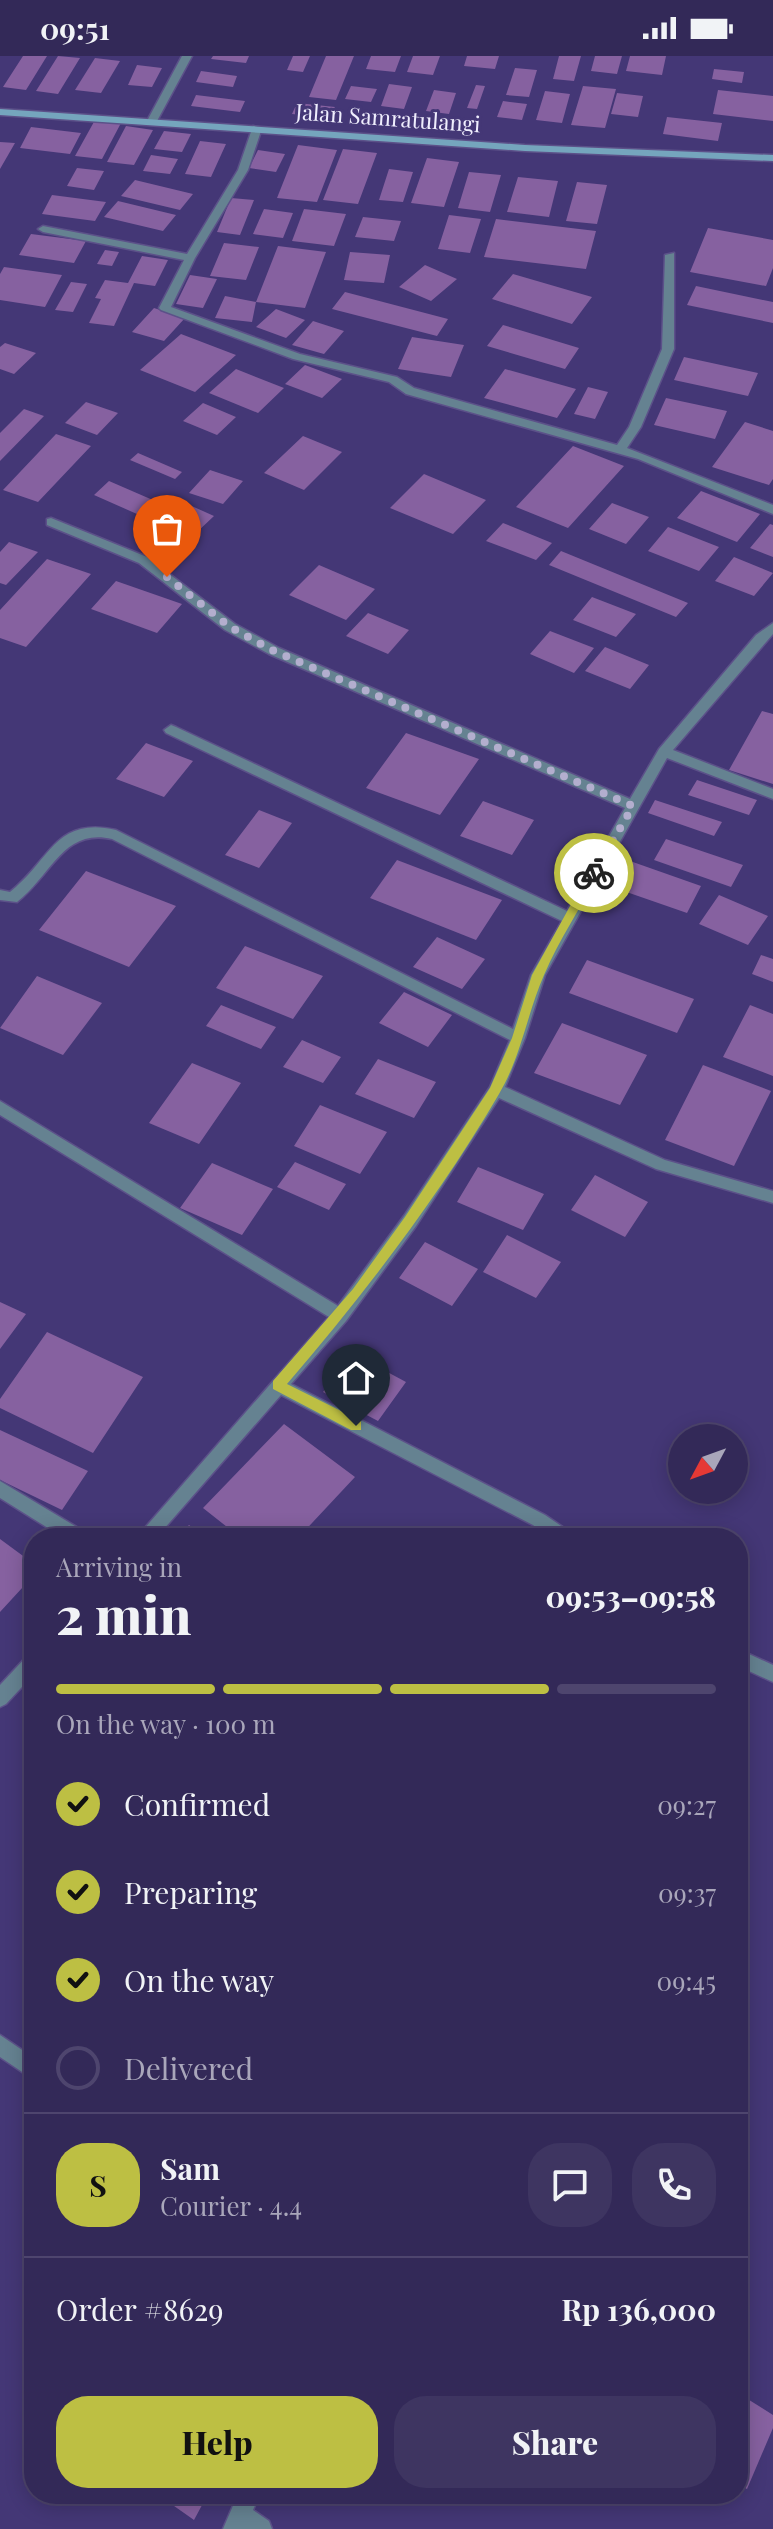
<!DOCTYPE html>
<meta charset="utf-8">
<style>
body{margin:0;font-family:"Playfair Display",serif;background:#3e3561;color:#f1f3f6;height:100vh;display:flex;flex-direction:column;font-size:30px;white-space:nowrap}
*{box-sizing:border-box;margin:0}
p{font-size:26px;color:#a9a6ba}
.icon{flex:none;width:44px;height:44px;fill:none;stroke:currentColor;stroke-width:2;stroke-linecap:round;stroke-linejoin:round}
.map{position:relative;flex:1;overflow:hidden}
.sheet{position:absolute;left:24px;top:1472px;width:724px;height:976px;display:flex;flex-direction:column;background:#332958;border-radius:32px;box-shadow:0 4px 20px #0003,0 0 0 2px #4e456e}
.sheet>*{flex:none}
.needle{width:52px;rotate:229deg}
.tools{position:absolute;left:668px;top:1368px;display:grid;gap:16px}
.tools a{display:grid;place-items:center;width:80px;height:80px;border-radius:50%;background:#332958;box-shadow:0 4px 20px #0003,0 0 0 2px #4e456e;font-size:40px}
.pin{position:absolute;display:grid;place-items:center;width:68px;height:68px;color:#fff;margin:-82px -34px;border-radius:50% 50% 50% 0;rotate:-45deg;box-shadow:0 0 8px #0007}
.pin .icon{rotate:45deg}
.courier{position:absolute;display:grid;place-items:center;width:80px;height:80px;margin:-40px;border:6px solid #bdbf43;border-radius:50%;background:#fff;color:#222;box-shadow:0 2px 10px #0007}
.head em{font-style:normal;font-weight:800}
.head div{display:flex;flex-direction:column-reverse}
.head{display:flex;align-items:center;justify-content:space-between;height:136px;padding:0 32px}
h1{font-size:52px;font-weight:800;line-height:60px}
.bar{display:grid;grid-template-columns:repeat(4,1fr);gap:12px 8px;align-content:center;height:96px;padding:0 32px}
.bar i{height:10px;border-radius:6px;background:#4e456e}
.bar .selected{background:#bdbf43}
.bar p{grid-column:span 4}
.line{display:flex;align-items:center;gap:20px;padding:0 32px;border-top:2px solid #4e456e}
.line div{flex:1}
.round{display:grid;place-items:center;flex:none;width:84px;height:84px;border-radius:32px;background:#3e3561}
ol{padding:0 32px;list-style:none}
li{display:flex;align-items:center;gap:24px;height:88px}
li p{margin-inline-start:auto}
li .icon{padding:8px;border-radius:50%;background:#bdbf43;color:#111;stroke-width:4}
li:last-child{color:#a9a6ba}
li i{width:44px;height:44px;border:4px solid #4e456e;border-radius:50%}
.cta{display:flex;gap:16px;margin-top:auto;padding:16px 32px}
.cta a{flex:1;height:92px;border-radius:32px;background:#bdbf43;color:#111;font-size:32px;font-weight:800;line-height:92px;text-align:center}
.cta a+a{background:#3e3561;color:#f1f3f6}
.status{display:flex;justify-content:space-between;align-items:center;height:56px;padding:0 40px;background:#332958;direction:ltr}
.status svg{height:22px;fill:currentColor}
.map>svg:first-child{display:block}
</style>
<div class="status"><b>09:51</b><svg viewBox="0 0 49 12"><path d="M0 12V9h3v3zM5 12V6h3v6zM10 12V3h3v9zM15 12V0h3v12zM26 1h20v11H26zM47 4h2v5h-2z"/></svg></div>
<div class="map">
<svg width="773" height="2473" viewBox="0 0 773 2473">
<rect width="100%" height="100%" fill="#443776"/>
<path fill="#8661a0" d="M 23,0 L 47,0 L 26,34 L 3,31 Z
M 58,0 L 80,2 L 58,38 L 36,35 Z
M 213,0 L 249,0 L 246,7 L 211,3 Z
M 293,0 L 310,0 L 303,16 L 287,14 Z
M 326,0 L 354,0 L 336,44 L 309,41 Z
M 371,0 L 401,0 L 395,16 L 366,13 Z
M 413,0 L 440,0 L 433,19 L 407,16 Z
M 467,0 L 499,0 L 495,13 L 464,10 Z
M 559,0 L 581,0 L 574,25 L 553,23 Z
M 595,0 L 622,0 L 617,18 L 591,15 Z
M 630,0 L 666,0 L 662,19 L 626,15 Z
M 95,2 L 120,5 L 101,37 L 75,34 Z
M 137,9 L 162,12 L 152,31 L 128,29 Z
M 515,12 L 537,14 L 529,41 L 506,39 Z
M 714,13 L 744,16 L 742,27 L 712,23 Z
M 201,15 L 237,20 L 233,31 L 196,26 Z
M 389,28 L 412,31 L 404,53 L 381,50 Z
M 476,29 L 485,30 L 477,53 L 467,52 Z
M 351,30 L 377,33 L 371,46 L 345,43 Z
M 583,30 L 616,33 L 605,72 L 571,69 Z
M 434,34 L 456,37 L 449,58 L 426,55 Z
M 718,34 L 773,40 L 773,65 L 713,58 Z
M 545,35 L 570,38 L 562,67 L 536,64 Z
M 617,37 L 643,40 L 638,61 L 611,58 Z
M 196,39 L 245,45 L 240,56 L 191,50 Z
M 503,45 L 527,48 L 522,64 L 497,61 Z
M 297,47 L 335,51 L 331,62 L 292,58 Z
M 667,61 L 722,67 L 718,85 L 663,78 Z
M 95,64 L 121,67 L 102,103 L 75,100 Z
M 126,70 L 153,74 L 134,109 L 107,106 Z
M 31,71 L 81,77 L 70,98 L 20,92 Z
M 164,75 L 191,78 L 182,96 L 154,93 Z
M 200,85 L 226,88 L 211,121 L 185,118 Z
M 0,86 L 15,87 L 0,113 Z
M 298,89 L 337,94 L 317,146 L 277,142 Z
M 343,93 L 377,97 L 358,148 L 323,144 Z
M 258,94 L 285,98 L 276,116 L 249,112 Z
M 151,99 L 178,103 L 170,118 L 143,115 Z
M 427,102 L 459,106 L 444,151 L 411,147 Z
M 77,112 L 104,115 L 94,134 L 67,130 Z
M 389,113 L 413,116 L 403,146 L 379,144 Z
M 469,116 L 501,119 L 490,156 L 458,152 Z
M 518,121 L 558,125 L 549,161 L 507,156 Z
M 135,124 L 193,138 L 180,154 L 121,140 Z
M 577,126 L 607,129 L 597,168 L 566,165 Z
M 52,139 L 106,146 L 95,165 L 42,158 Z
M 231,142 L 254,144 L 240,179 L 217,176 Z
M 118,145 L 176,159 L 163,175 L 104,161 Z
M 264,153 L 293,157 L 283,182 L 253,178 Z
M 304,153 L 346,158 L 334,190 L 292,185 Z
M 449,159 L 481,163 L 470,197 L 438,193 Z
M 363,161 L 401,165 L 394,185 L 355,181 Z
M 496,163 L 596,175 L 586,213 L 484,201 Z
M 708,172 L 773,184 L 773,212 L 766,230 L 690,216 Z
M 31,178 L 86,185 L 74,207 L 19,199 Z
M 224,187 L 259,191 L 246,224 L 210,220 Z
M 278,190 L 326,196 L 305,252 L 256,246 Z
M 105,194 L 119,196 L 112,210 L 97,208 Z
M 350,196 L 390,199 L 384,227 L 344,224 Z
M 142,200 L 168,204 L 155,230 L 134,227 L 114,270 L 89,267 L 101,243 L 95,242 L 105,224 L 128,227 Z
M 425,209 L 457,223 L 431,245 L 399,231 Z
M 4,211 L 62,219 L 45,251 L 0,244 L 0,218 Z
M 513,218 L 592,241 L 572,268 L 492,243 Z
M 190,219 L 217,223 L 203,252 L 176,248 Z
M 71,226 L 87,228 L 73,256 L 55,254 Z
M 696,230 L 773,246 L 773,267 L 687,249 Z
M 345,236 L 448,263 L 437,280 L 332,253 Z
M 225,240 L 256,246 L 252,266 L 215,262 Z
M 154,252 L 185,262 L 164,285 L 132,276 Z
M 276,253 L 305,264 L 286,282 L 256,271 Z
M 313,265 L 344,275 L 324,298 L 292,289 Z
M 503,269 L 579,292 L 565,313 L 487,290 Z
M 181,278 L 236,299 L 195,336 L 140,314 Z
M 412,281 L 464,289 L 451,321 L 398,313 Z
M 5,287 L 36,297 L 14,318 L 0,313 L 0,291 Z
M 684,301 L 758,317 L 748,340 L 674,324 Z
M 305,309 L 342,323 L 322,342 L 285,328 Z
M 236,313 L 284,332 L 258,357 L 209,337 Z
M 505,313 L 576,333 L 557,362 L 484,342 Z
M 588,331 L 608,336 L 595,363 L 574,358 Z
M 666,342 L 727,355 L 715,383 L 654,369 Z
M 86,346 L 118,357 L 97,379 L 65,367 Z
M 203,347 L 236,361 L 217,379 L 183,365 Z
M 24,353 L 44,360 L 0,405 L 0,377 Z
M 745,366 L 773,375 L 773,423 L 769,429 L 712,411 Z
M 56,378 L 91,390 L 38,446 L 3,434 Z
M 303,380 L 342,396 L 304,434 L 264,417 Z
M 573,390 L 624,410 L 568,472 L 516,451 Z
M 138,397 L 182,416 L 175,423 L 130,404 Z
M 210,414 L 243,425 L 223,448 L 189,437 Z
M 424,418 L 486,444 L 453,478 L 390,452 Z
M 109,425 L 162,448 L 146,462 L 94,439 Z
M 701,435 L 760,458 L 737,486 L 677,462 Z
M 185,447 L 214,460 L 177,495 L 148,483 Z
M 612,447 L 649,461 L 626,488 L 589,473 Z
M 503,467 L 552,487 L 536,504 L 486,485 Z
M 770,468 L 773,469 L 773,501 L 750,492 Z
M 668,471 L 719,491 L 699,515 L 648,495 Z
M 9,486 L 38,496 L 6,529 L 0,527 L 0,496 Z
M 561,495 L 688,547 L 676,561 L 549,509 Z
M 734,501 L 773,517 L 754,540 L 715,525 Z
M 47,503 L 91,518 L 26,591 L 0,582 L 0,554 Z
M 319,509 L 375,533 L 346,564 L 289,539 Z
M 116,525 L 182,548 L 157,577 L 91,553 Z
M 592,541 L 636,558 L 616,581 L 573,564 Z
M 368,557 L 409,574 L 388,598 L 346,580 Z
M 550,575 L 594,592 L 574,617 L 530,598 Z
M 605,591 L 649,609 L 630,633 L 585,615 Z
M 762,655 L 773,658 L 773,728 L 729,714 Z
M 406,677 L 479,703 L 440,759 L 366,732 Z
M 146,687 L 193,705 L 164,741 L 116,723 Z
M 697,724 L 757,744 L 749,759 L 688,739 Z
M 655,744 L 722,766 L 714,780 L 648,757 Z
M 483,745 L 534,764 L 512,799 L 460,780 Z
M 259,754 L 292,767 L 259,812 L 225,799 Z
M 666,783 L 743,809 L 731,831 L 654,804 Z
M 397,804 L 502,844 L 476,884 L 370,842 Z
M 630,805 L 701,830 L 687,857 L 615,832 Z
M 86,815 L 176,850 L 129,911 L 39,874 Z
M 719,839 L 768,860 L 748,889 L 699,868 Z
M 437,881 L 485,903 L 462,933 L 413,911 Z
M 245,890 L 323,920 L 293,963 L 216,932 Z
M 761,899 L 773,903 L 773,926 L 752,918 Z
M 587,904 L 694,943 L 677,977 L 569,937 Z
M 37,920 L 102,947 L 63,999 L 0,972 Z
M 404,936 L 452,959 L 428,991 L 379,967 Z
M 221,949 L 276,971 L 261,993 L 206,970 Z
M 750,949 L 773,958 L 773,1020 L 723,1001 Z
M 562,967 L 647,999 L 620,1049 L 534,1017 Z
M 302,984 L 341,1001 L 323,1027 L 283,1011 Z
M 378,1003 L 436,1026 L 414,1062 L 355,1038 Z
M 192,1007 L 241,1027 L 199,1088 L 149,1067 Z
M 703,1009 L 771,1035 L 734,1110 L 665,1084 Z
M 320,1049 L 387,1076 L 360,1118 L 294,1090 Z
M 295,1106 L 346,1128 L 329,1154 L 277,1131 Z
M 212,1107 L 273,1133 L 242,1179 L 180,1152 Z
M 478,1111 L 544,1138 L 523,1174 L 457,1146 Z
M 595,1119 L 648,1146 L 625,1181 L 571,1154 Z
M 507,1179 L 561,1206 L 536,1242 L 483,1216 Z
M 425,1186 L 478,1213 L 452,1250 L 399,1222 Z
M 0,1246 L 26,1258 L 0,1293 Z
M 47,1276 L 143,1321 L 93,1397 L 0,1352 L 0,1343 Z
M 352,1297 L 406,1326 L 378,1365 L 323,1336 Z
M 284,1368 L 355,1421 L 298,1482 L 241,1482 L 203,1452 Z
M 0,1374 L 88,1415 L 62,1454 L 0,1424 Z
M 189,1469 L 207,1482 L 177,1482 Z
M 0,1483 L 34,1508 L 34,1519 L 0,1556 Z
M 738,2337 L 773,2359 L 773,2372 L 747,2433 L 738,2428 Z
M 157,2438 L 208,2438 L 194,2464 Z"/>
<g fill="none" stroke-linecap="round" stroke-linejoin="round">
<defs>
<path id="street" d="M 182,0 L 192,0 L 157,65 L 148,67 L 147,65 Z
M 253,70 L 262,72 L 248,114 L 195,202 L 171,251 L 300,298 L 397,321 L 414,332 L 617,389 L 629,371 L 662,293 L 665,199 L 674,197 L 674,293 L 641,371 L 627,392 L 773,449 L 773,458 L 638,403 L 406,338 L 389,326 L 293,303 L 161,254 L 159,252 L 184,204 L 43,176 L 38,173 L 43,170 L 187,198 L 238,114 Z
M 51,462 L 147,501 L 235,568 L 279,592 L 630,743 L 659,693 L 756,579 L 773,567 L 773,578 L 673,694 L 773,733 L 773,743 L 667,702 L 545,919 L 525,982 L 505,1031 L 665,1104 L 773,1135 L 773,1147 L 656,1113 L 499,1042 L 416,1170 L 346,1265 L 291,1328 L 545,1459 L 570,1476 L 573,1482 L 550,1482 L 533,1469 L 281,1339 L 156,1482 L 136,1482 L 329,1261 L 0,1059 L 0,1045 L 338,1250 L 404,1160 L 490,1031 L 510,984 L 112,783 C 63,772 52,819 17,846 L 0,844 L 0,834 L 10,836 C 50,805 55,760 116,774 L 513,973 L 531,919 L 562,865 L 166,677 L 164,674 L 171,669 L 176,671 L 567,855 L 625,752 L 269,598 L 225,574 L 139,507 L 47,469 L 47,463 Z
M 0,1425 L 85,1476 L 88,1482 L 64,1482 L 0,1442 Z
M 738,1593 L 773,1609 L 773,1626 L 738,1610 Z
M 34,1597 L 34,1618 L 6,1648 L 0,1651 L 0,1629 L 28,1599 Z
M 0,1979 L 34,2002 L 34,2024 L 0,2001 Z
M 238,2438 L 260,2438 L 253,2454 L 269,2465 L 272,2473 L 223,2473 Z"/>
<path id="secondary" d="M 0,53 L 525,89 L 773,99 L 773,105 L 525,95 L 0,59 Z"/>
</defs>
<use href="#street" stroke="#5c5189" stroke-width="3"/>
<use href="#secondary" stroke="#5c5189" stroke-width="3"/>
<use href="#street" fill="#658291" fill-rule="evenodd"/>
<use href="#secondary" fill="#75a5bd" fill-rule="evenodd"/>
</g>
<path fill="#bdbf43" d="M 594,813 L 599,817 C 581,851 559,884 544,919 C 527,958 521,1001 499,1038 C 438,1142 365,1237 287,1328 L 361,1365 L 361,1374 L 351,1374 L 273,1333 L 273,1325 L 353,1233 L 405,1161 L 490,1032 L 512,982 L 532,919 L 590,814 Z"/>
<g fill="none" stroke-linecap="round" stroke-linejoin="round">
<path stroke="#b3aece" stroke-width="8" stroke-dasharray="0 14.4" d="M 167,521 L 230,571 L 274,595 L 633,750 L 594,817"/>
</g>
<g text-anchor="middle" stroke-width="6" stroke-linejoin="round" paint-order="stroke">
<g font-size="22" fill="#efeefd" stroke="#443776">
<text transform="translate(388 62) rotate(4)" y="8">Jalan Samratulangi</text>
</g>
</g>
</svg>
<div class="tools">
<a><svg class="needle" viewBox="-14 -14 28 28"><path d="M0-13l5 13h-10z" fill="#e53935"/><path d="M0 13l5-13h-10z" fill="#a9a6ba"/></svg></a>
</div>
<div class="pin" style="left:167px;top:521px;background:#ea580c"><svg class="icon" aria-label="bag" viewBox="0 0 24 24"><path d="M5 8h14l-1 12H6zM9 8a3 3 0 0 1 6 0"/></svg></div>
<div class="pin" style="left:356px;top:1370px;background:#1f2937"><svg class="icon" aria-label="home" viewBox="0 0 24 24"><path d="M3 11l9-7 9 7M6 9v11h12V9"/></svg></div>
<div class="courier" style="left:594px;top:817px"><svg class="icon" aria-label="bike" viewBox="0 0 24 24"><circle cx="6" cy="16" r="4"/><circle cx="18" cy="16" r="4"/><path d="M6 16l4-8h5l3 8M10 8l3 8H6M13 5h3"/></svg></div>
<section class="sheet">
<div class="head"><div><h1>2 min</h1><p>Arriving in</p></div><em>09:53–09:58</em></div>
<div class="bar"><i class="selected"></i><i class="selected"></i><i class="selected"></i><i></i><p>On the way · 100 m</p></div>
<ol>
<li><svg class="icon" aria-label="check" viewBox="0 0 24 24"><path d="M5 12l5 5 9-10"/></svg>Confirmed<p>09:27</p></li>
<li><svg class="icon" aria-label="check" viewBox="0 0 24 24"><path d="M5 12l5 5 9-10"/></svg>Preparing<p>09:37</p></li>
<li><svg class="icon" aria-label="check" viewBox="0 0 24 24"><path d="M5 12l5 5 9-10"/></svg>On the way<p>09:45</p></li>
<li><i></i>Delivered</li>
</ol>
<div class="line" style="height:144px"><b class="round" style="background:#bdbf43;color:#111">S</b><div><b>Sam</b><p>Courier · 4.4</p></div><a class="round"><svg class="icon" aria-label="chat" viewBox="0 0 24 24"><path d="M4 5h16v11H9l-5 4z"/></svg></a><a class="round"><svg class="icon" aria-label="phone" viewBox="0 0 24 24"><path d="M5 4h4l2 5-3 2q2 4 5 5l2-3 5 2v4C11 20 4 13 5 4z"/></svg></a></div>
<div class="line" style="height:104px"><div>Order #8629</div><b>Rp 136,000</b></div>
<div class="cta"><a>Help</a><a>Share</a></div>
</section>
</div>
